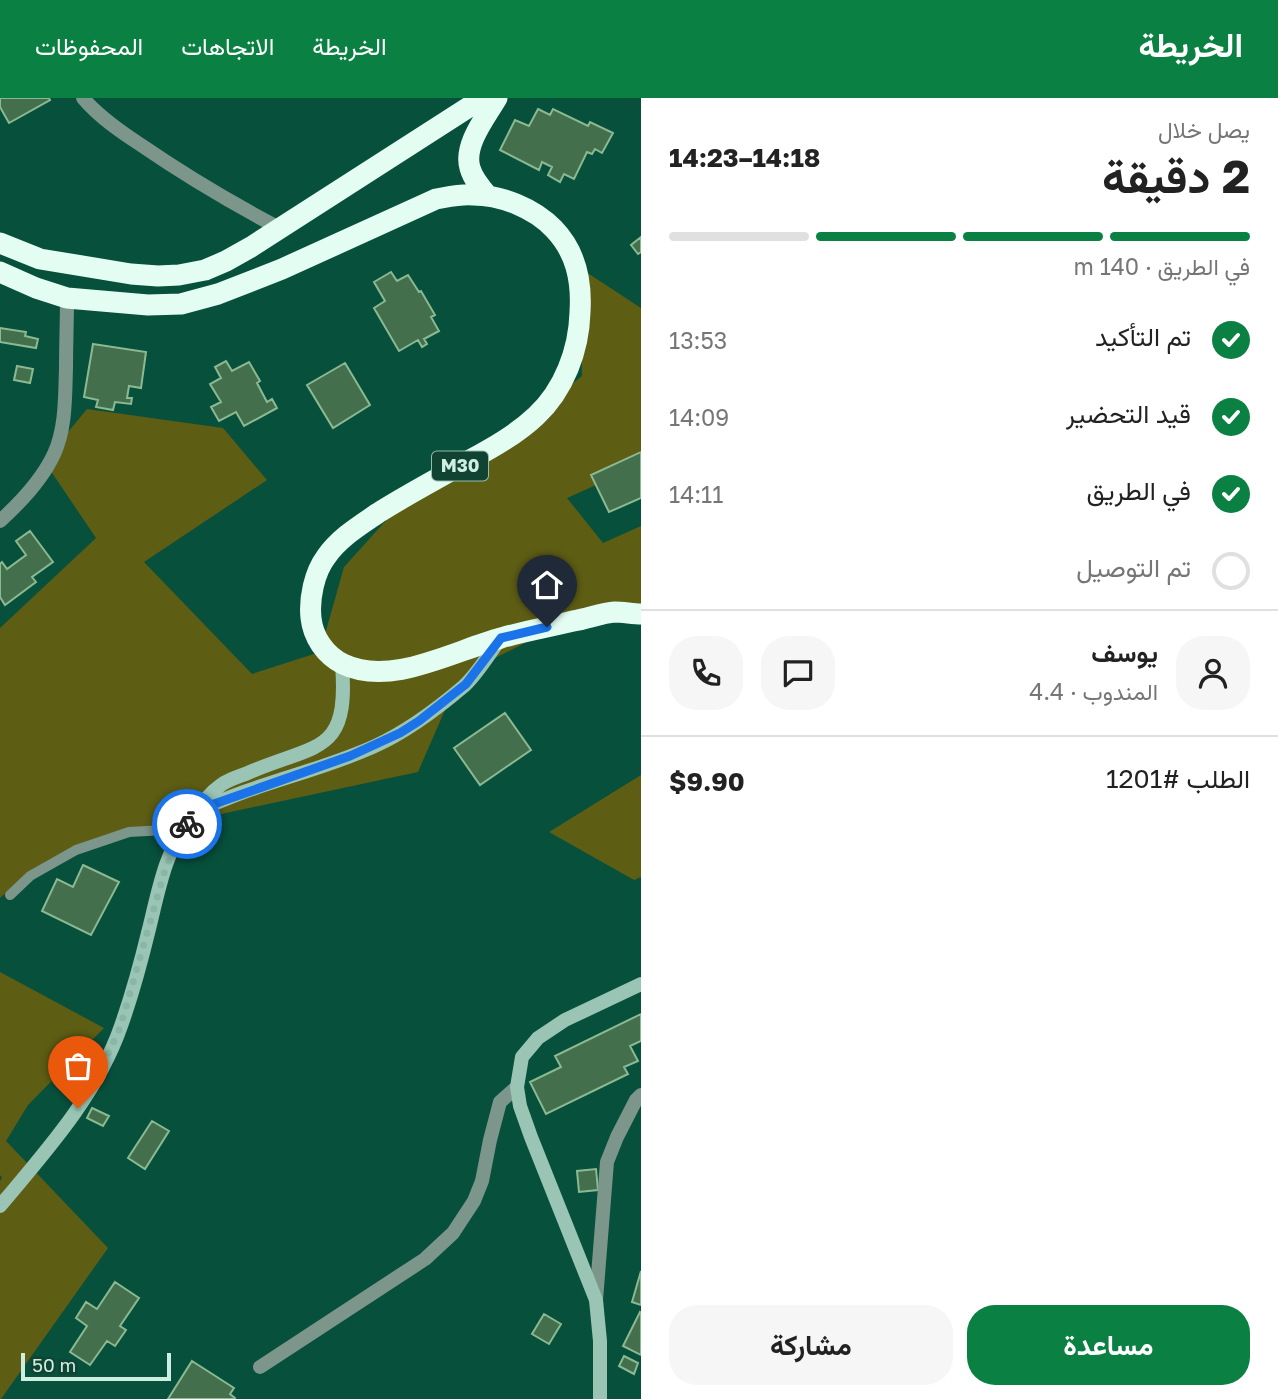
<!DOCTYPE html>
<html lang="ar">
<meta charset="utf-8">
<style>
body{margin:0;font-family:"Golos Text",Vazirmatn,sans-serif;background:#f6f6f6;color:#222;direction:rtl;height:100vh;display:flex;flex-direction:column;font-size:26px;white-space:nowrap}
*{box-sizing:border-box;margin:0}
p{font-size:23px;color:#767676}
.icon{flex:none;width:38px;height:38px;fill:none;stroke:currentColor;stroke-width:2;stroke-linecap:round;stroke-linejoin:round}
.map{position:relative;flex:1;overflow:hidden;direction:ltr}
.sheet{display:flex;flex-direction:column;background:#fff;width:637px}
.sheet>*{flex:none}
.scale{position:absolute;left:21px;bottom:18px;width:150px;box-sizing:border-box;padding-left:7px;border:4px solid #ceeee1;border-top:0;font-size:19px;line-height:24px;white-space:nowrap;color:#ceeee1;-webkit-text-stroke:5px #114333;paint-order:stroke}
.pin{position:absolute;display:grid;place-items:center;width:60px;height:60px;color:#fff;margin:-72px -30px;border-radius:50% 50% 50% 0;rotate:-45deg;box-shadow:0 0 7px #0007}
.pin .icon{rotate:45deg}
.courier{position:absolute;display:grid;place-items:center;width:70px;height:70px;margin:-35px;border:5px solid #1a73e8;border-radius:50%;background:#fff;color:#222;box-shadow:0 2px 9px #0007}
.head em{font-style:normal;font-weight:700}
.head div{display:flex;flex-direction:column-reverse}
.head{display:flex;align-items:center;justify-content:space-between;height:119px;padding:0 28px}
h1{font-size:46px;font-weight:700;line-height:52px}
.bar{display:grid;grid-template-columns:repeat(4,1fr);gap:10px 7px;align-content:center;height:84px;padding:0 28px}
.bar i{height:9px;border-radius:5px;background:#e0e0e0}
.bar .selected{background:#0b8043}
.bar p{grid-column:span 4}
.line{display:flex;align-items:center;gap:18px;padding:0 28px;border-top:2px solid #e0e0e0}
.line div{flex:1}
.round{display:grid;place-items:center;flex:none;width:74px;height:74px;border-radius:28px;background:#f6f6f6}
ol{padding:0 28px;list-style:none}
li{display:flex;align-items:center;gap:21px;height:77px}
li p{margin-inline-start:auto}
li .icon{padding:7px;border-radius:50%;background:#0b8043;color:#fff;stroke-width:4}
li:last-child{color:#767676}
li i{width:38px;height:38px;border:4px solid #e0e0e0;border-radius:50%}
.button{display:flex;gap:14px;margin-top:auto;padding:14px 28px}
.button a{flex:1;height:80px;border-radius:28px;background:#0b8043;color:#fff;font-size:28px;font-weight:700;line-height:80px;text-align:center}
.button a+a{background:#f6f6f6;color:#222}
header{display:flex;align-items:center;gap:42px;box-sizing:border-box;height:98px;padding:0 35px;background:#0b8043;color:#fff}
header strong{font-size:33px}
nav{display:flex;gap:38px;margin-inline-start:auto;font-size:24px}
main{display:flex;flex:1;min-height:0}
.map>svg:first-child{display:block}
</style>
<header>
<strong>الخريطة</strong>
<nav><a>الخريطة</a><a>الاتجاهات</a><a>المحفوظات</a></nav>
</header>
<main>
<section class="sheet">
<div class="head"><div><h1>2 دقيقة</h1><p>يصل خلال</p></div><em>14:18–14:23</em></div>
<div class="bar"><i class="selected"></i><i class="selected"></i><i class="selected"></i><i></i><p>في الطريق · 140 m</p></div>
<ol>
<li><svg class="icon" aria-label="check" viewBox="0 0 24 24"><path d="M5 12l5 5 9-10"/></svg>تم التأكيد<p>13:53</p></li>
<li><svg class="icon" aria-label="check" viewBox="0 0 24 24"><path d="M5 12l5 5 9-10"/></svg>قيد التحضير<p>14:09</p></li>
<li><svg class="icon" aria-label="check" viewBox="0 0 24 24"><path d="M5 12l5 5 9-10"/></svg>في الطريق<p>14:11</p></li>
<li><i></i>تم التوصيل</li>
</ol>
<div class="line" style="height:126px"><a class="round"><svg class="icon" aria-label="person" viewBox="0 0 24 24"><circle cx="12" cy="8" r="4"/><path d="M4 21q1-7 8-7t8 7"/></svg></a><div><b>يوسف</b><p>المندوب · 4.4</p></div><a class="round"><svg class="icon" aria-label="chat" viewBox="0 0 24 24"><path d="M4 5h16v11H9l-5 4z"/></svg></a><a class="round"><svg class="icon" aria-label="phone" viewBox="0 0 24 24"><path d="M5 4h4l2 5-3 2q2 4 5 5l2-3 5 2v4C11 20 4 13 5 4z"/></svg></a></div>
<div class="line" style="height:91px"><div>الطلب #1201</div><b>$9.90</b></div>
<div class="button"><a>مساعدة</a><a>مشاركة</a></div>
</section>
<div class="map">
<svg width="641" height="1301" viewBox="0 0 641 1301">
<rect width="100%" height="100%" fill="#07503c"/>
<path fill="#5e5d14" d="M 580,170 L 641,210 L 641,367 L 567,400 L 603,445 L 641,428 L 641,520 L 555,530 L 479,568 L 455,589 L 418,674 L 170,727 L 117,734 L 91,742 L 67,752 L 45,764 L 25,778 L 0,800 L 0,530 L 96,440 L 44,363 L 87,311 L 223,330 L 267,382 L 144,464 L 252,576 L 320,554 L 344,469 L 390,418 L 532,317 L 582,278 Z
M 641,677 L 641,779 L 634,782 L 549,734 Z
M 0,874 L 104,930 L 28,1007 L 6,1043 L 108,1150 L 1,1301 L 0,1301 L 0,1083 L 2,1080 L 0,1077 Z"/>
<path fill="#446f4c" stroke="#8bb992" stroke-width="2" d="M 0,0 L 49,0 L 50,2 L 9,25 L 0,9 Z
M 538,11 L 550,17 L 553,11 L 588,28 L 590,24 L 613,35 L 602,55 L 595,51 L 592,56 L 587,54 L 574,81 L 564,76 L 560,84 L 548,77 L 552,69 L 542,64 L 539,72 L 500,52 L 515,22 L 529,28 Z
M 641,139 L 641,154 L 638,156 L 631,147 Z
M 391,174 L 397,183 L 408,177 L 419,194 L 421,193 L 435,217 L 431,219 L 439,233 L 424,241 L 427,246 L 422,249 L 418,242 L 399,253 L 374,210 L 385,203 L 374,184 Z
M 0,230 L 26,234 L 25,238 L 38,241 L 36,250 L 0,244 Z
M 93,246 L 146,254 L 141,290 L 129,288 L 127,300 L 132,300 L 131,306 L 115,304 L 113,312 L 96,309 L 98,302 L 84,299 Z
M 226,263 L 232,273 L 249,264 L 260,283 L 257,285 L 267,304 L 272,301 L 277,310 L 244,328 L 236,314 L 219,323 L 211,309 L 221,304 L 210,286 L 221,280 L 215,269 Z
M 345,265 L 370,307 L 333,330 L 307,287 Z
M 17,268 L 33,271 L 30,285 L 14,282 Z
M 641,354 L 641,400 L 609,414 L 591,377 Z
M 30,433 L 53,464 L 32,479 L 36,484 L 5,507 L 0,499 L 0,466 L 2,464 L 7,471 L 26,457 L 16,443 Z
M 505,615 L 531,652 L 480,687 L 454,650 Z
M 83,767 L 119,784 L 91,837 L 42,813 L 57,781 L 73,789 Z
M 641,916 L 641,943 L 630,948 L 638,963 L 624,969 L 628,976 L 546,1016 L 530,984 L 561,969 L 555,958 Z
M 92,1010 L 109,1018 L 103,1028 L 87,1020 Z
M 152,1023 L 169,1033 L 145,1071 L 128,1060 Z
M 596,1071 L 598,1092 L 579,1094 L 577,1073 Z
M 641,1173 L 641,1207 L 632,1204 Z
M 115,1184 L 139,1200 L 120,1228 L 126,1232 L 115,1248 L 107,1243 L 90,1267 L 70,1254 L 87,1228 L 76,1220 L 86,1204 L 97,1211 Z
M 640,1214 L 641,1215 L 641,1257 L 623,1248 Z
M 544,1216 L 561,1226 L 549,1246 L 532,1236 Z
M 624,1258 L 638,1265 L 634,1276 L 619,1268 Z
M 192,1263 L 234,1290 L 230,1296 L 235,1300 L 234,1301 L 168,1301 Z"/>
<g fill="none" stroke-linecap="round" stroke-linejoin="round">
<path stroke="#7c968b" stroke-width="10" d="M 10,797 L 30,778 L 76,752 L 129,734 L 183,731"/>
<path stroke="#7c968b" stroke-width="14" d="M 83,0 C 99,19 121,34 141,47 C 186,78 232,105 279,130
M 0,423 C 21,404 42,382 54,356 C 66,330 65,298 66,270 C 66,247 67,223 67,200
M 596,1202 L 607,1064 L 617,1039 L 636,1002 L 641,997
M 260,1269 L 425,1161 L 453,1135 L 474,1103 L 482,1083 L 490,1042 L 500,1004 L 517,989"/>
<path stroke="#9ac4b3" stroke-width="14" d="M 199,713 C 255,685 318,674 375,648 C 408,633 437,611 464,588 C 478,575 489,556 500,541
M 0,1108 C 46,1053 97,997 121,928 C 132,897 141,864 149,831 C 158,795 165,753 189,723 C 199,710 208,696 221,687 C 229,681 241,678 250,674 C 319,645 349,656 342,566
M 600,1301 L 600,1243 L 596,1202 L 531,1039 L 520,1008 L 517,989 L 522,959 L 538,940 L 565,922 L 641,886"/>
<path stroke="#e4fdf3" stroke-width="21" d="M 488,98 C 481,90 473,81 470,70 C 463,47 486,19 497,0
M 0,145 L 40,161 L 131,176 L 158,178 L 179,177 L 205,172 L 226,163 L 251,149 L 483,0
M 0,174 L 36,190 L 67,200 L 148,207 L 181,206 L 218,196 L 282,171 L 436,101 C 448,99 460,96 473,97 C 501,97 534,110 554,131 C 576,154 582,182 580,214 C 579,252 564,292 536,318 C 517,336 492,350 470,362 C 439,380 408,396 378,415 C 359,428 339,440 326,459 C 314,475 309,501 311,520 C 313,539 325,557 343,566 C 391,589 453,553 501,540 C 524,533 549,529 573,523 C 587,521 601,515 615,514 C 623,514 633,516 641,516"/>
</g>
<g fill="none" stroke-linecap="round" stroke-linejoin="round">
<path stroke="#88b7a7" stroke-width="7" stroke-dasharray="0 12.6" d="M 78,1010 L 100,973 L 120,930 L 165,772 L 177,741 L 187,726"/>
<path stroke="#1a73e8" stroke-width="9" d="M 187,726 L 195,715 L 214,706 L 350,658 L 400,635 L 419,623 L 466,586 L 501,540 L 547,529"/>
</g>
<g text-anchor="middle" stroke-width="6" stroke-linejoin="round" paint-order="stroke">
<rect fill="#114333" stroke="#95bbad" stroke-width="2" x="432" y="353.5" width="56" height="29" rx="5"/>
<g font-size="18" font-weight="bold" fill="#ceeee1">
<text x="460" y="374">M30</text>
</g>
</g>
</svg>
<div class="scale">50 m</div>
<div class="pin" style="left:78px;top:1010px;background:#ea580c"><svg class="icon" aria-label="bag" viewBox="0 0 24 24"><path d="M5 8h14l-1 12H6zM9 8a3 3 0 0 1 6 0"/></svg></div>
<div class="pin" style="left:547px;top:529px;background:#1f2937"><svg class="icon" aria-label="home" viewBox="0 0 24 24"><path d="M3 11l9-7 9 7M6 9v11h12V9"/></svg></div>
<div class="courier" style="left:187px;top:726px"><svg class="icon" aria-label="bike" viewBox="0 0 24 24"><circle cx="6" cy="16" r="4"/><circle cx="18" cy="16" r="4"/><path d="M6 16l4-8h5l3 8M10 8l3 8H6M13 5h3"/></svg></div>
</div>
</main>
